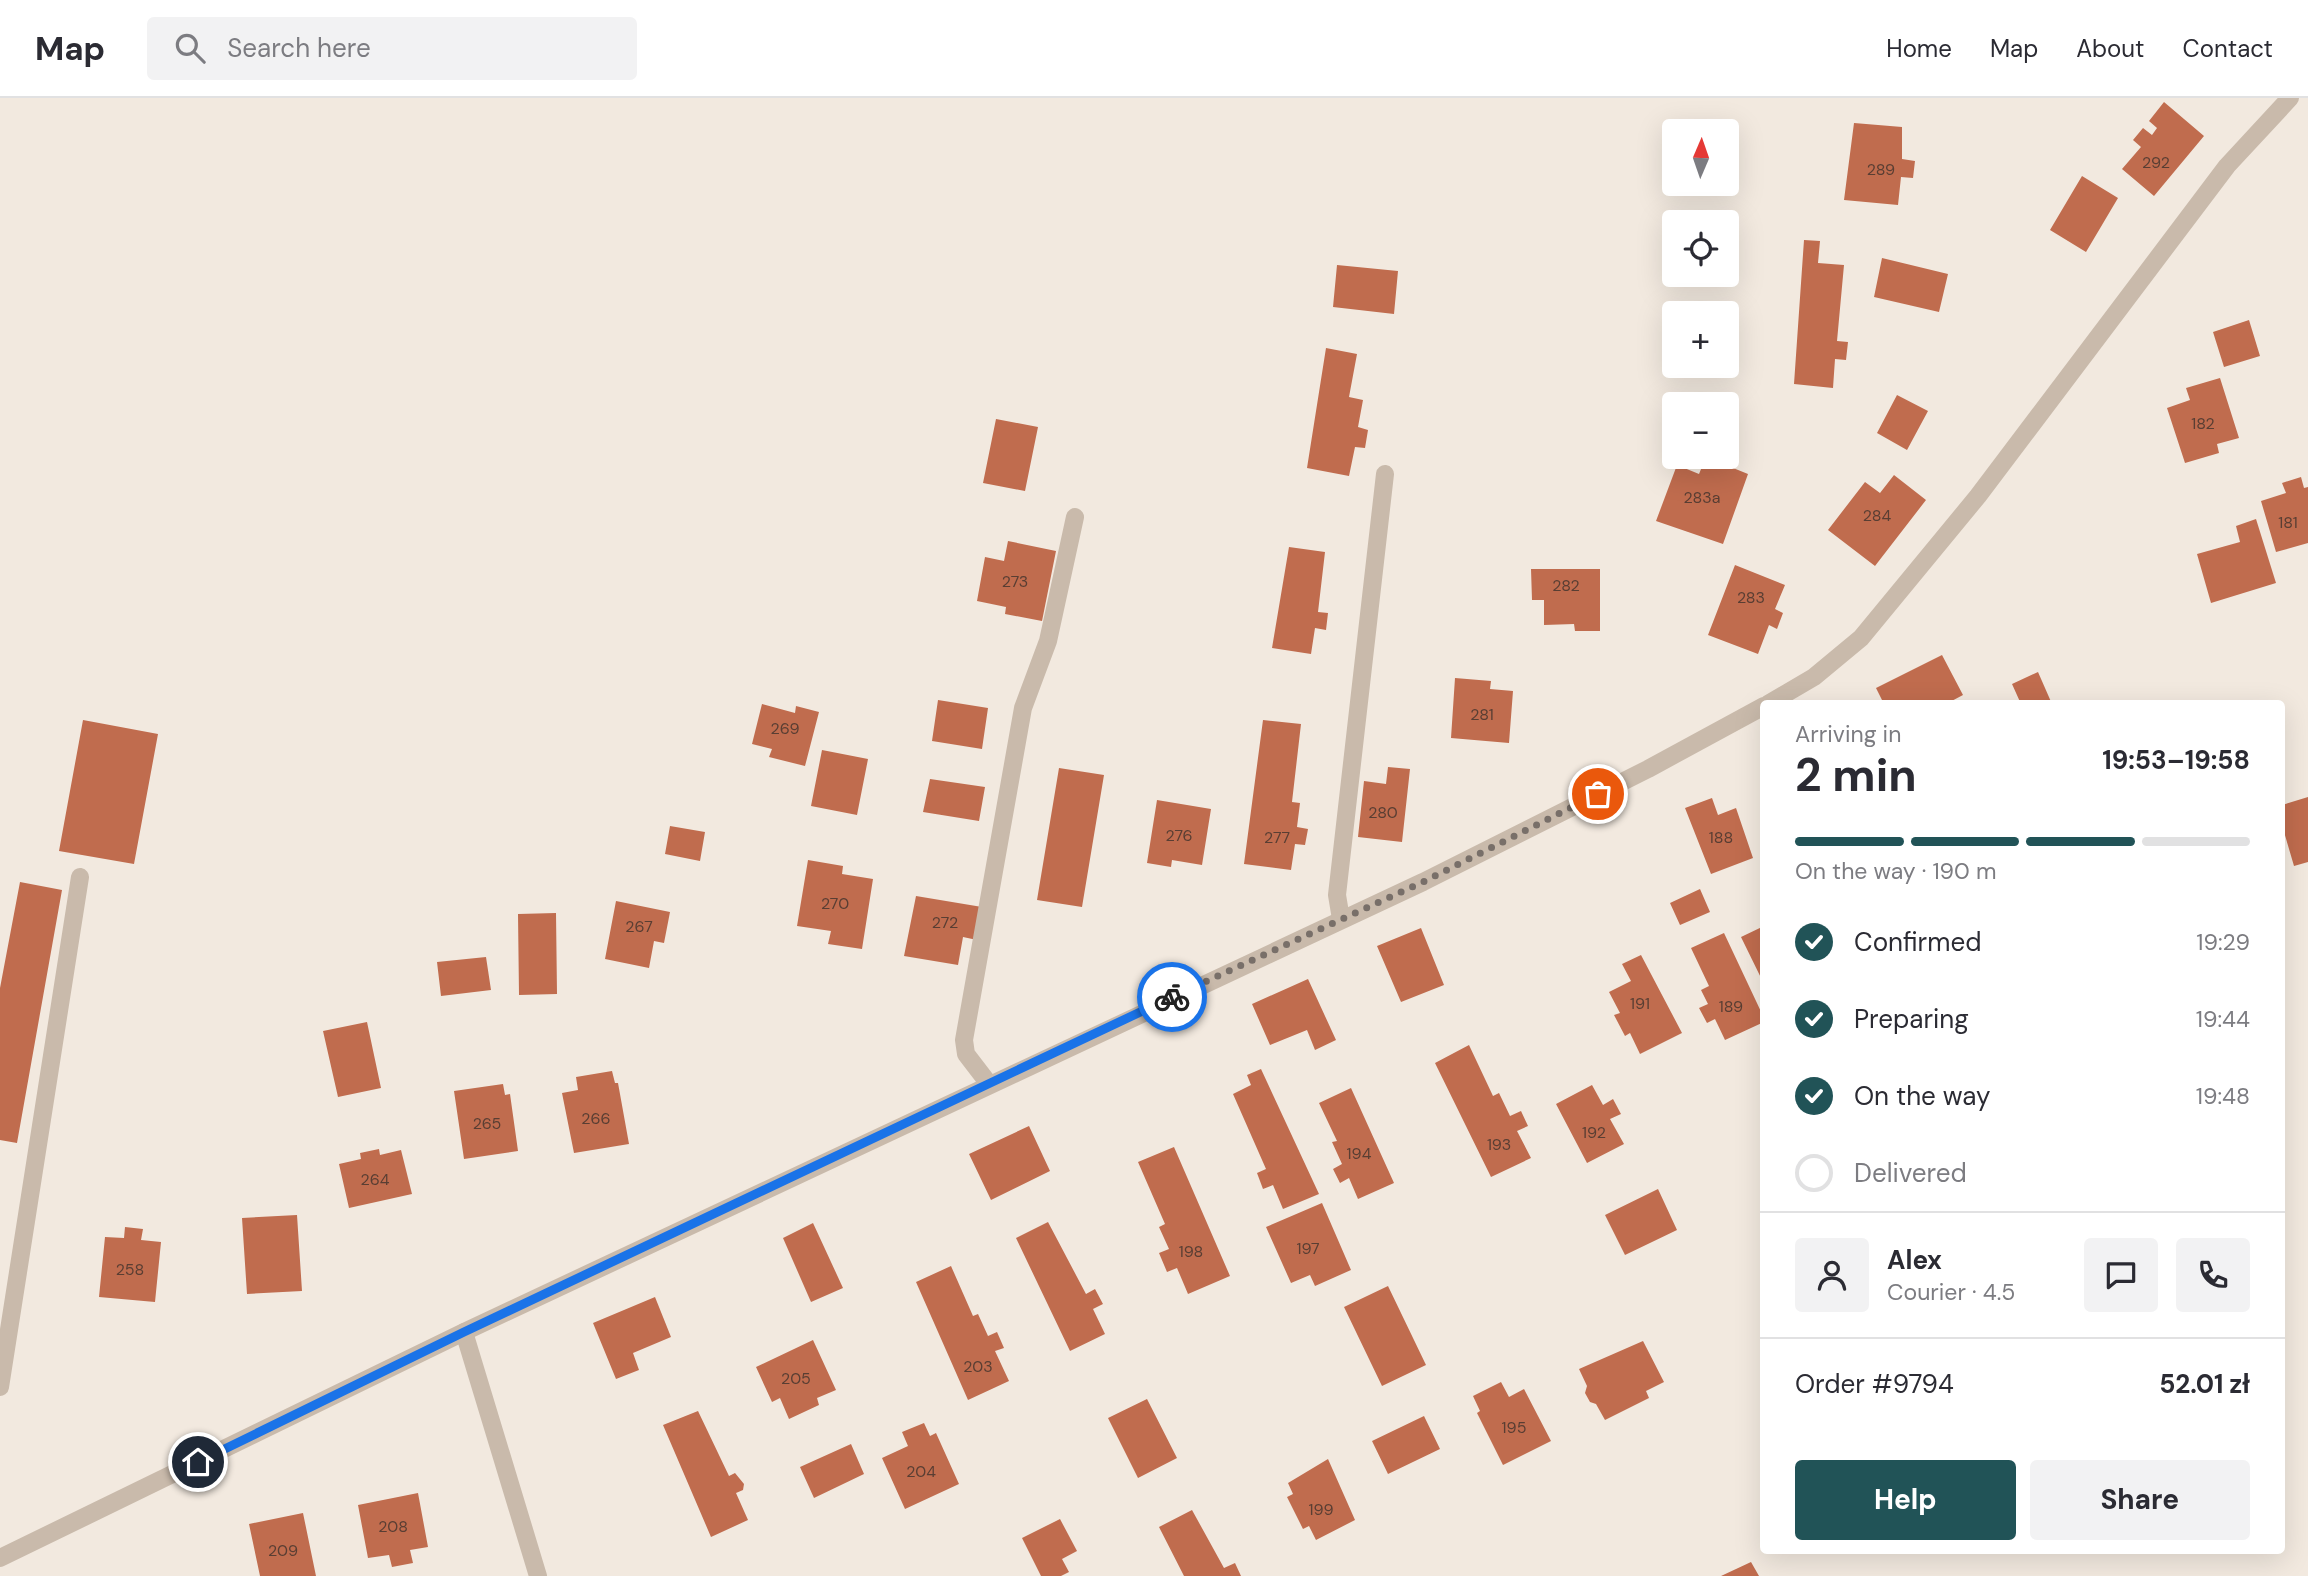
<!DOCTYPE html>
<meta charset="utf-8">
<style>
body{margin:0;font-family:"DM Sans",sans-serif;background:#f2f2f3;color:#2b2b33;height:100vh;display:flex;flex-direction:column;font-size:26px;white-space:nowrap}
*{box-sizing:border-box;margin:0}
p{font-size:23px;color:#7c7c81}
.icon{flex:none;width:38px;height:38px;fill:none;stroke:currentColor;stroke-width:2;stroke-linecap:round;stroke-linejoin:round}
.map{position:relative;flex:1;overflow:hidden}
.sheet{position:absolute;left:1760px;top:602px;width:525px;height:854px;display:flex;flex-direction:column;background:#fff;border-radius:7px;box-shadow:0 7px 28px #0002}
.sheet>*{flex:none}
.needle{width:46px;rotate:2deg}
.buttons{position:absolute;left:1662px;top:21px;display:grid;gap:14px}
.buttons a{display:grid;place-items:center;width:77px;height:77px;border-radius:7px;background:#fff;box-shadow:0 7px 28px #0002;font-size:35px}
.pin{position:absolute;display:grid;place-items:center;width:60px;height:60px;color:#fff;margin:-30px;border:4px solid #fff;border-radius:50%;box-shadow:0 2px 7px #0007}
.courier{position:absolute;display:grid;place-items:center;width:70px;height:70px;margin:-35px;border:5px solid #1a73e8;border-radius:50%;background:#fff;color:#222;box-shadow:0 2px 9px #0007}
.summary em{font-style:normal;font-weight:700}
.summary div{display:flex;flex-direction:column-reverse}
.summary{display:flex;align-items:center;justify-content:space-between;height:119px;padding:0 35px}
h1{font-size:46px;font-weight:700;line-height:52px}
.bar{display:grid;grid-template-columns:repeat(4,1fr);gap:10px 7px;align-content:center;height:84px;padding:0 35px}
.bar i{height:9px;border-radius:5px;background:#e1e1e2}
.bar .active{background:#215357}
.bar p{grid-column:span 4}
.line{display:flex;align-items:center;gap:18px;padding:0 35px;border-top:2px solid #e1e1e2}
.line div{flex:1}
.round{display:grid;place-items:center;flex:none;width:74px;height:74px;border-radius:7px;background:#f2f2f3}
ol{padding:0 35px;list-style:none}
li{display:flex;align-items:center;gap:21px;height:77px}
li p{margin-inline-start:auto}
li .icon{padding:7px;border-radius:50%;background:#215357;color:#fff;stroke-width:4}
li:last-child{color:#7c7c81}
li i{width:38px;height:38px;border:4px solid #e1e1e2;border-radius:50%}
.primary-button{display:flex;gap:14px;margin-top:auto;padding:14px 35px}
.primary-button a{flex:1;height:80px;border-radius:7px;background:#215357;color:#fff;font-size:28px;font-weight:700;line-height:80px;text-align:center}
.primary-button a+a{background:#f2f2f3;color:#2b2b33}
header{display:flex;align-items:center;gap:42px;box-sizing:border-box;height:98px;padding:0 35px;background:#fff;border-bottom:2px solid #e1e1e2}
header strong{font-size:33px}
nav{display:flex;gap:38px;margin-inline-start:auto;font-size:24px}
.search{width:490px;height:63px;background:#f2f2f3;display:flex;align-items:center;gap:18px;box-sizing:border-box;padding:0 24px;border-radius:7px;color:#7c7c81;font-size:26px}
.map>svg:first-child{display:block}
</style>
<header>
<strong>Map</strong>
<div class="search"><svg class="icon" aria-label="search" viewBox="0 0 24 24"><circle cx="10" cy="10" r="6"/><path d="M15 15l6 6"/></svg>Search here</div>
<nav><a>Home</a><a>Map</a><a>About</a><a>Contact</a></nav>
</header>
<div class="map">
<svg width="2308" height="1478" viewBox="0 0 2308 1478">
<rect width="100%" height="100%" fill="#f2e9df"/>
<path fill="#c06c4e" d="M 2164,4 L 2204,38 L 2154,98 L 2122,71 L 2141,49 L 2133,42 L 2143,30 L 2152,37 L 2157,30 L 2149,23 Z
M 1854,25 L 1902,29 L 1902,61 L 1915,63 L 1913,80 L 1901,79 L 1898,107 L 1844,102 Z
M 2082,78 L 2118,100 L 2086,154 L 2050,132 Z
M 1804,142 L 1820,143 L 1818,165 L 1844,167 L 1837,243 L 1848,244 L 1846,262 L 1835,261 L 1833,290 L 1794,286 Z
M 1882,160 L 1948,176 L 1939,214 L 1874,199 Z
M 1337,167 L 1398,173 L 1394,216 L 1333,209 Z
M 2249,222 L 2260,258 L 2224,269 L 2213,234 Z
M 1326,250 L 1357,256 L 1349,299 L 1363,302 L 1358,329 L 1368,332 L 1365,350 L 1355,349 L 1349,378 L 1307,370 Z
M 2220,280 L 2239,340 L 2217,346 L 2219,355 L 2185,365 L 2167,310 L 2190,302 L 2186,290 Z
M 1897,297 L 1928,313 L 1907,352 L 1877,335 Z
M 996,321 L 1038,329 L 1025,393 L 983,385 Z
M 1706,359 L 1748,376 L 1723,446 L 1656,423 L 1677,367 L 1699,376 Z
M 1894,377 L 1926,402 L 1875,468 L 1828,432 L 1865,384 L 1880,395 Z
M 2301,379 L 2304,390 L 2308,389 L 2308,445 L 2276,454 L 2261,403 L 2286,395 L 2282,385 Z
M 2256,421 L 2276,485 L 2211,505 L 2197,456 L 2240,444 L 2236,428 Z
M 1008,443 L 1056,453 L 1042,523 L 1005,516 L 1006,509 L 977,503 L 985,459 L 1004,463 Z
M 1289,449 L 1325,454 L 1318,514 L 1328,515 L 1326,532 L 1315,530 L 1311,556 L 1272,550 Z
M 1735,467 L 1785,487 L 1775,511 L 1783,515 L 1777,531 L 1769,527 L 1758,556 L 1708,537 Z
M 1531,471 L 1600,471 L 1600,533 L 1575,533 L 1574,526 L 1544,527 L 1544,502 L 1532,502 Z
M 1942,557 L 1963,597 L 1946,606 L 1884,606 L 1876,590 Z
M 2038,574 L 2052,606 L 2021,606 L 2012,586 Z
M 1455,580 L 1491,583 L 1490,591 L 1513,593 L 1509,645 L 1451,640 Z
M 938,602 L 988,610 L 982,651 L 932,643 Z
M 762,606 L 795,615 L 796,608 L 819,614 L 805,668 L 769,659 L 772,651 L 752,646 Z
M 83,622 L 158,636 L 134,766 L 59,753 Z
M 1263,622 L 1301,626 L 1292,704 L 1300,705 L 1297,729 L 1308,731 L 1305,747 L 1295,746 L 1291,772 L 1244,766 Z
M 822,652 L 868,661 L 857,717 L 811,708 Z
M 1388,669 L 1410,671 L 1402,744 L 1358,739 L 1364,683 L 1386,686 Z
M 1059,670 L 1104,677 L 1082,809 L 1037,802 Z
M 930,681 L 985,689 L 979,723 L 923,714 Z
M 2308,699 L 2308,764 L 2294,768 L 2282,727 L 2282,707 Z
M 1712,700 L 1718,717 L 1736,710 L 1753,760 L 1711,776 L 1685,710 Z
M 1157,702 L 1211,711 L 1202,767 L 1172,762 L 1171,769 L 1147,765 Z
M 670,728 L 705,734 L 700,763 L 665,756 Z
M 808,762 L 843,768 L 842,776 L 873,781 L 862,851 L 828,846 L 831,833 L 797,828 Z
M 20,784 L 62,792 L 17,1045 L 0,1042 L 0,890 Z
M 1700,791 L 1710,814 L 1680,827 L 1670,805 Z
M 916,798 L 982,809 L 977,842 L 963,839 L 958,867 L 904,858 Z
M 616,803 L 670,814 L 664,845 L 654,843 L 649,870 L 605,861 Z
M 556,815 L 557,896 L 519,897 L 518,816 Z
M 1764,828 L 1764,886 L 1741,839 Z
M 1421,830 L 1444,887 L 1401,904 L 1377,848 Z
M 1724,835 L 1764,920 L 1764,924 L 1725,942 L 1715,921 L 1707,925 L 1699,910 L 1708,906 L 1701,892 L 1709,888 L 1691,850 Z
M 1641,857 L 1682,935 L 1640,956 L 1630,935 L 1625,938 L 1614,917 L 1620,915 L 1609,894 L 1631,883 L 1622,866 Z
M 486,859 L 491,892 L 441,898 L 437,864 Z
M 1308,881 L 1336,942 L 1315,952 L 1307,932 L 1270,947 L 1252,906 Z
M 367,924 L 381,990 L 338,999 L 323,933 Z
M 1469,947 L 1493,998 L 1499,995 L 1510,1018 L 1521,1013 L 1528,1028 L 1517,1033 L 1531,1060 L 1491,1079 L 1435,965 Z
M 1261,971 L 1319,1096 L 1283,1111 L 1273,1087 L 1263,1091 L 1257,1075 L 1266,1071 L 1233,996 L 1251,987 L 1247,977 Z
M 612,973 L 615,985 L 618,985 L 629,1046 L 574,1055 L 562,995 L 578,992 L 576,979 Z
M 503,986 L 505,997 L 510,996 L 518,1053 L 464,1061 L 454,993 Z
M 1592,987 L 1603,1007 L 1613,1001 L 1621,1016 L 1610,1021 L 1624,1046 L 1587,1065 L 1556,1006 Z
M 1351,990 L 1394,1085 L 1358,1101 L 1349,1080 L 1340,1085 L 1333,1071 L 1342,1066 L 1332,1044 L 1337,1043 L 1319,1005 Z
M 1029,1028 L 1050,1073 L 991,1102 L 969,1056 Z
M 1174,1049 L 1230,1178 L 1188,1196 L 1177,1170 L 1167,1174 L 1159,1155 L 1169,1151 L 1159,1129 L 1165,1126 L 1138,1064 Z
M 379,1051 L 380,1057 L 401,1052 L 412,1096 L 349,1110 L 339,1066 L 361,1061 L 360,1055 Z
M 1658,1091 L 1677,1132 L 1625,1157 L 1605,1117 Z
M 1322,1105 L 1351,1172 L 1315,1188 L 1310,1177 L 1291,1185 L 1266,1129 Z
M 297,1117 L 302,1193 L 247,1196 L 242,1120 Z
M 1048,1124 L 1086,1196 L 1095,1191 L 1103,1206 L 1093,1211 L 1105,1236 L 1070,1253 L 1016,1140 Z
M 813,1125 L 843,1190 L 811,1204 L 783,1140 Z
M 125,1129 L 143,1131 L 141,1142 L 161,1144 L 155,1204 L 99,1199 L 105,1139 L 124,1140 Z
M 951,1168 L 973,1218 L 978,1216 L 988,1238 L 997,1234 L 1004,1250 L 995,1253 L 1009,1283 L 968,1302 L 916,1184 Z
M 1388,1188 L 1426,1267 L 1382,1288 L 1344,1209 Z
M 655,1199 L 671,1239 L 633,1255 L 639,1272 L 616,1281 L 593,1225 Z
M 813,1242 L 836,1292 L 817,1300 L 819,1307 L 789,1321 L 780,1300 L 772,1304 L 756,1269 Z
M 1643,1243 L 1664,1284 L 1646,1293 L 1649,1300 L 1605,1322 L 1596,1306 L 1590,1304 L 1585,1295 L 1587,1288 L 1579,1271 Z
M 1501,1284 L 1509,1299 L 1524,1291 L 1551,1343 L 1503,1367 L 1477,1315 L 1480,1313 L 1473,1298 Z
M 1147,1301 L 1177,1360 L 1138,1380 L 1108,1320 Z
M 698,1313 L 729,1378 L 735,1375 L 744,1386 L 743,1392 L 736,1395 L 748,1422 L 711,1439 L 663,1327 Z
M 1424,1318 L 1440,1351 L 1388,1376 L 1372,1343 Z
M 924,1325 L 930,1338 L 936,1335 L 959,1386 L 905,1411 L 882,1360 L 908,1348 L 902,1334 Z
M 851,1346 L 864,1376 L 814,1400 L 800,1369 Z
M 1328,1361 L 1355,1422 L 1316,1442 L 1309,1428 L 1303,1431 L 1287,1399 L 1293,1396 L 1288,1385 Z
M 418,1395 L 428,1449 L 410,1452 L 413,1465 L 392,1469 L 389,1457 L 368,1460 L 358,1407 Z
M 1192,1412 L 1224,1470 L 1235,1465 L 1241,1478 L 1184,1478 L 1159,1429 Z
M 303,1415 L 316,1478 L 260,1478 L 249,1426 Z
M 1060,1421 L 1077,1453 L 1062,1461 L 1069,1474 L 1061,1478 L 1041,1478 L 1022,1440 Z
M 1751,1464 L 1759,1478 L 1721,1478 Z"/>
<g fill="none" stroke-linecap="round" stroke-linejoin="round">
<path stroke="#c9baab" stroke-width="18" d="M 1341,821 L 1337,797 L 1385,376
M 989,986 L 966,956 L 964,942 L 1023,610 L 1048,543 L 1075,419
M 464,1234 L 538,1478
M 0,1289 L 80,779"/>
<path stroke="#c9baab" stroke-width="18" d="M 1768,606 L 1814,579 L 1861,540 L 1978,398 L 2227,68 L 2290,0
M 0,1460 L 464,1234 L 1423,784 L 1648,671 L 1764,608"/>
</g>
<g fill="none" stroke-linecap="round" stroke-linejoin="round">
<path stroke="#786f69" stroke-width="7" stroke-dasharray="0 12.6" d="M 1172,899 L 1423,784 L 1598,696"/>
<path stroke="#1a73e8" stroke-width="9" d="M 198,1364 L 464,1234 L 1172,899"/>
</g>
<g text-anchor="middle" stroke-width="5" stroke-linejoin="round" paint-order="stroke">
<g font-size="16" fill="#593e33">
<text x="2156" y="70">292</text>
<text x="1881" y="77">289</text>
<text x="2203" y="331">182</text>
<text x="1702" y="405">283a</text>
<text x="1877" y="423">284</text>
<text x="2288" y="430">181</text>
<text x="1015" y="489">273</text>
<text x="1566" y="493">282</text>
<text x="1751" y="505">283</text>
<text x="1482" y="622">281</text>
<text x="785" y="636">269</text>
<text x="1383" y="720">280</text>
<text x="1179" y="743">276</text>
<text x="1277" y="745">277</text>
<text x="1721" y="745">188</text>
<text x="835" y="811">270</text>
<text x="945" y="830">272</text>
<text x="639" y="834">267</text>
<text x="1640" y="911">191</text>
<text x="1731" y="914">189</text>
<text x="596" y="1026">266</text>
<text x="487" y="1031">265</text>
<text x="1594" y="1040">192</text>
<text x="1499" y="1052">193</text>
<text x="1359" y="1061">194</text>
<text x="375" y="1087">264</text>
<text x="1308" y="1156">197</text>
<text x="1191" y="1159">198</text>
<text x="130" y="1177">258</text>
<text x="978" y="1274">203</text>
<text x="796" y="1286">205</text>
<text x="1514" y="1335">195</text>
<text x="921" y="1379">204</text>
<text x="1321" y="1417">199</text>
<text x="393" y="1434">208</text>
<text x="283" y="1458">209</text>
</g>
</g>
</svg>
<div class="buttons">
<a><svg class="needle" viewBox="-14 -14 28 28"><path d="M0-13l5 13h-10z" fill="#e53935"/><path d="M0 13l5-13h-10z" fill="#7c7c81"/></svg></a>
<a><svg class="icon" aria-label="locate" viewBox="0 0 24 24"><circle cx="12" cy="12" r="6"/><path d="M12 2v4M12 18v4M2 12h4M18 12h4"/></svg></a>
<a>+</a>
<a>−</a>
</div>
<div class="pin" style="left:1598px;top:696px;background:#ea580c"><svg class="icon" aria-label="bag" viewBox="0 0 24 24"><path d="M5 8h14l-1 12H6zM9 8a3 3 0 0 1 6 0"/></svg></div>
<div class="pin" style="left:198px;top:1364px;background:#1f2937"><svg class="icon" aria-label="home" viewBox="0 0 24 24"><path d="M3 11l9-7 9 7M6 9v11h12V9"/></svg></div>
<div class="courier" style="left:1172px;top:899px"><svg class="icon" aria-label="bike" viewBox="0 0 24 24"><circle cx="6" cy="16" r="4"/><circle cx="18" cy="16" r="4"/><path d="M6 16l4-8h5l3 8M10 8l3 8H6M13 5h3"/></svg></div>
<section class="sheet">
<div class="summary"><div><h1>2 min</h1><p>Arriving in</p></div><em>19:53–19:58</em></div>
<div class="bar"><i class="active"></i><i class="active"></i><i class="active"></i><i></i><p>On the way · 190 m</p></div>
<ol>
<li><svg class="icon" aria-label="check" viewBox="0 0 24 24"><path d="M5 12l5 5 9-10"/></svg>Confirmed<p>19:29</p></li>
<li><svg class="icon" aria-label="check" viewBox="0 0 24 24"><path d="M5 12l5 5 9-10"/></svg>Preparing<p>19:44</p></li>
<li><svg class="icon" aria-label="check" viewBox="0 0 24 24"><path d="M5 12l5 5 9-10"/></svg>On the way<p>19:48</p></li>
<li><i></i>Delivered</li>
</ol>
<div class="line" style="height:126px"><a class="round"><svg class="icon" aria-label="person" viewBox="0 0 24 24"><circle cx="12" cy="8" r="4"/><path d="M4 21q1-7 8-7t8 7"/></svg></a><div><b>Alex</b><p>Courier · 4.5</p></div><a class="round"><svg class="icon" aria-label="chat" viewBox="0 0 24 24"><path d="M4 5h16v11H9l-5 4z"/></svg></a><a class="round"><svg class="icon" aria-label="phone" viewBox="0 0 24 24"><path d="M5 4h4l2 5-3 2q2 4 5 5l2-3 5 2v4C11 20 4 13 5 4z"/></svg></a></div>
<div class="line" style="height:91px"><div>Order #9794</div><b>52.01 zł</b></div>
<div class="primary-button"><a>Help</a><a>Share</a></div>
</section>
</div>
